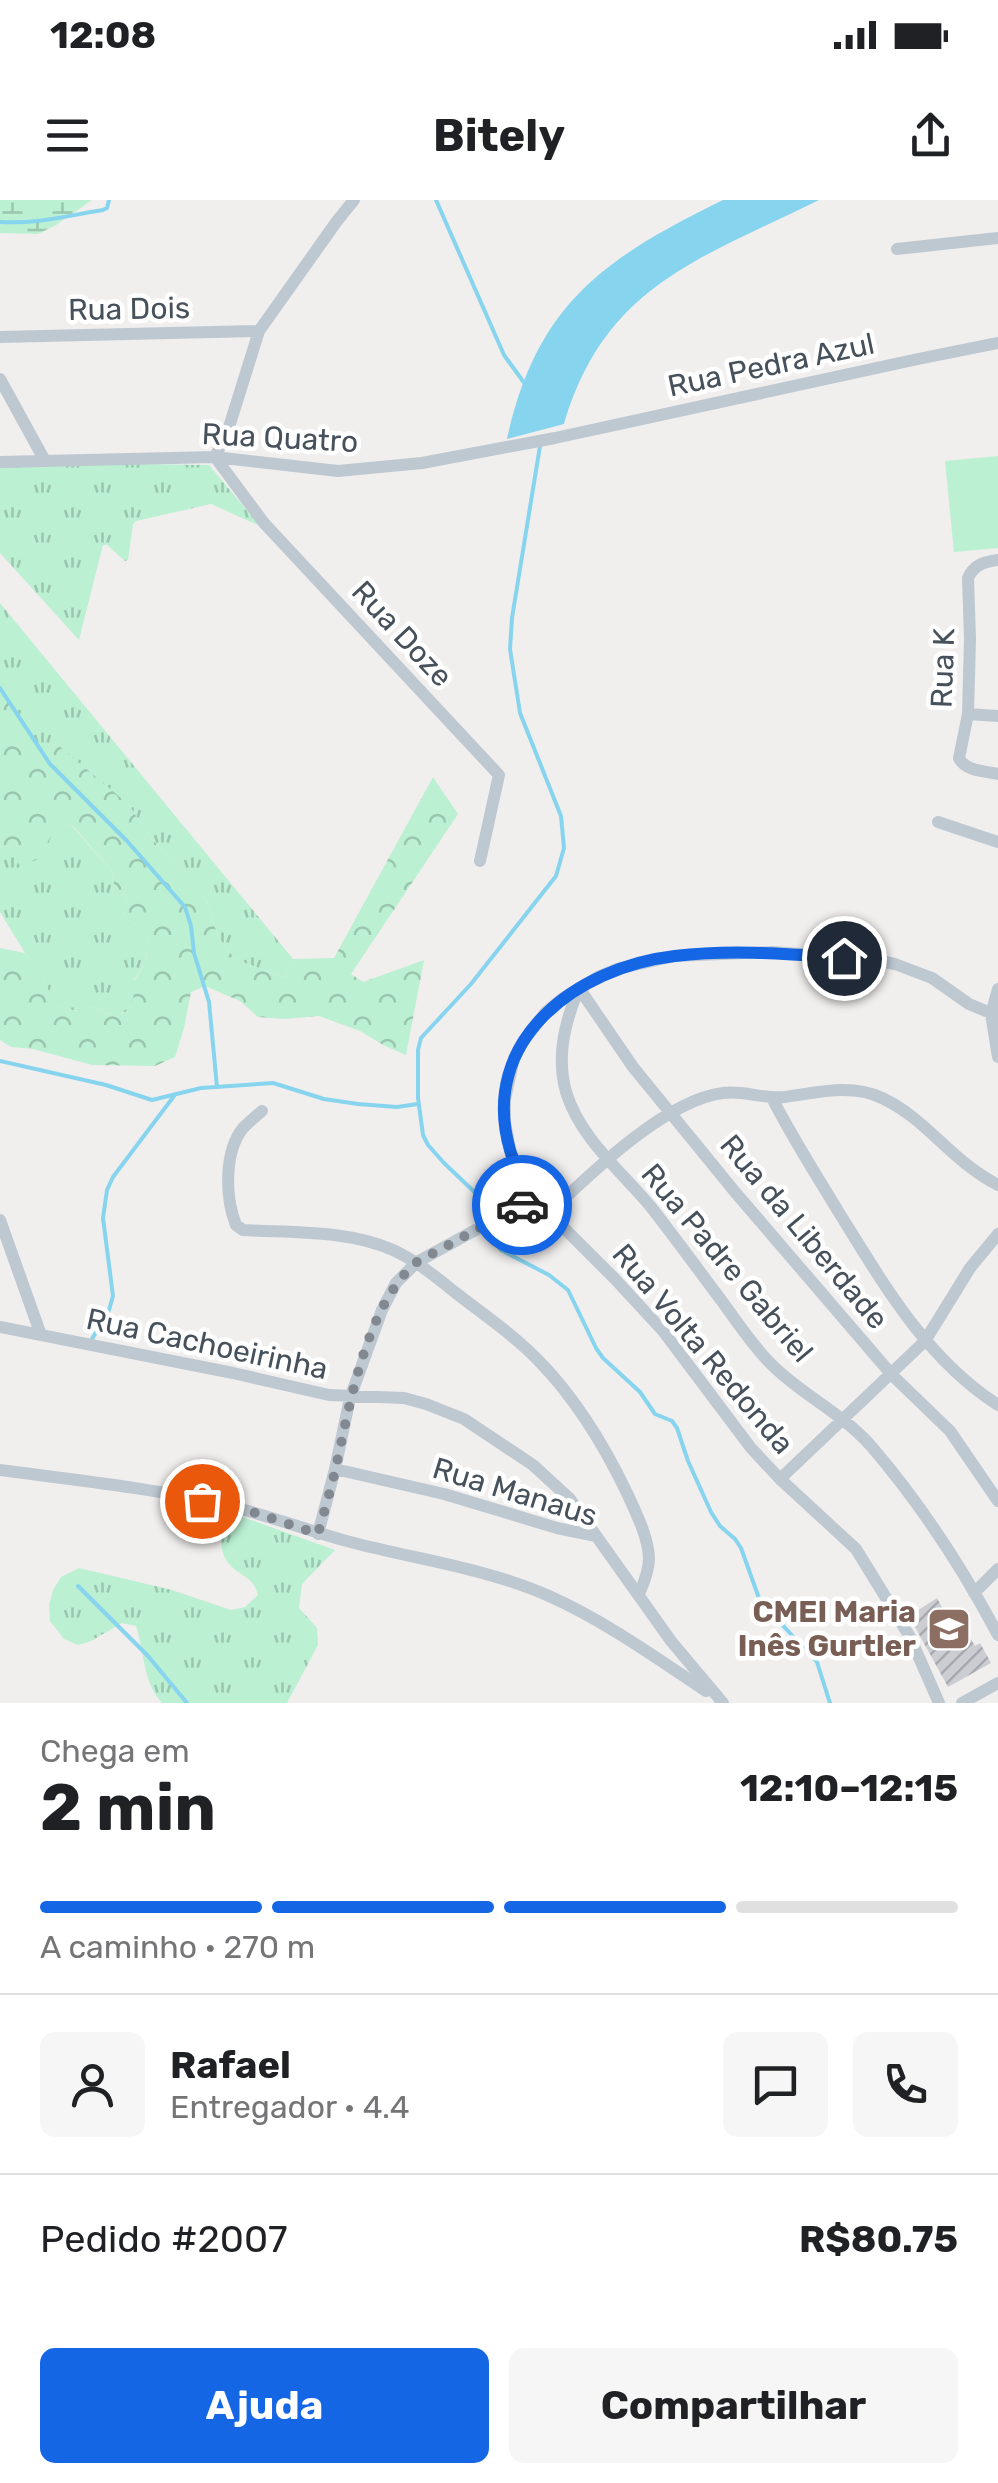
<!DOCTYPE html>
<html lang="pt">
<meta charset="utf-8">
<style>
body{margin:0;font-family:Rubik,sans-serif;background:#f6f6f6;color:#202124;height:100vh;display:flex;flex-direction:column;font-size:38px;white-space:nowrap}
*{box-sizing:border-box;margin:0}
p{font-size:32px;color:#757577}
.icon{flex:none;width:55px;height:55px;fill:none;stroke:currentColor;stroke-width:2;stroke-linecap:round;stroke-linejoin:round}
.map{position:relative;height:1503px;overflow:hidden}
.side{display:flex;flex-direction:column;background:#fff;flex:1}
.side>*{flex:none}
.pin{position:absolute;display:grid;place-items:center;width:85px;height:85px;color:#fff;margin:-42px;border:5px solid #fff;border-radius:50%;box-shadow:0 2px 10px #0007}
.courier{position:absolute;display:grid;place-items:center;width:100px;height:100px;margin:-50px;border:8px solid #1466e5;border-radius:50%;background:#fff;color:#222;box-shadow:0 2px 12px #0007}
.overview em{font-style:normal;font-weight:700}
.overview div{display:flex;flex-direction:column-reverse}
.overview{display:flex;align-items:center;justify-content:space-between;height:170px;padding:0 40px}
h1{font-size:65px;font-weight:700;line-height:75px}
.bar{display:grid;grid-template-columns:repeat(4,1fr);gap:15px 10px;align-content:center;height:120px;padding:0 40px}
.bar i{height:12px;border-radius:8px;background:#e0e0e0}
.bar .active{background:#1466e5}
.bar p{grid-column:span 4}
.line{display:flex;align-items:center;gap:25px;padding:0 40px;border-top:2px solid #e0e0e0}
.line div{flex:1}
.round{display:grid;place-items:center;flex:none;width:105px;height:105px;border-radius:15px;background:#f6f6f6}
.action{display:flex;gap:20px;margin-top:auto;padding:20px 40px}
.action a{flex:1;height:115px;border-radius:15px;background:#1466e5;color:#fff;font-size:40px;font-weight:700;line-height:115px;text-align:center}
.action a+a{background:#f6f6f6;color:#202124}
.status{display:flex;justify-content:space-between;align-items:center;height:70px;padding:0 50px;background:#fff;direction:ltr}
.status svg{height:28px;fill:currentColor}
header{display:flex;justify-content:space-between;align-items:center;height:130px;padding:0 40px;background:#fff;font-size:45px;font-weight:700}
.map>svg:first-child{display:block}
</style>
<div class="status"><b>12:08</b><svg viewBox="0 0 49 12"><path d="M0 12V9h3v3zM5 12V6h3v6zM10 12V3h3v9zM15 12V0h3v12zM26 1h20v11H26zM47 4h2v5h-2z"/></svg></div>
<header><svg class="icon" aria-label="menu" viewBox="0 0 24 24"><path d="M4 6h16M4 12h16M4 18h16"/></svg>Bitely<svg class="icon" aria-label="share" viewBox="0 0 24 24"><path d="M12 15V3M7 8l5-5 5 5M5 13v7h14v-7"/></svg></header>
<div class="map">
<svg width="998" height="1503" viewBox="0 0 998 1503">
<defs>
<pattern id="grass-tufts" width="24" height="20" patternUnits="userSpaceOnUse" patternTransform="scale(2.5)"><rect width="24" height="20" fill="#bbf0d2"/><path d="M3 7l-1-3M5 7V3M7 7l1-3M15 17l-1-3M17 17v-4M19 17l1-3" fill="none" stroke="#9ac5ae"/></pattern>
<pattern id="forest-crowns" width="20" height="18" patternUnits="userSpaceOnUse" patternTransform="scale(2.5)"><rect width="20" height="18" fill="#bbf0d2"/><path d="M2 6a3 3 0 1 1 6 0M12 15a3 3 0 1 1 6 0" fill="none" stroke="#9ac5ae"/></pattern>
<pattern id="wetland-marsh" width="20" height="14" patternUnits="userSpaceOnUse" patternTransform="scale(2.5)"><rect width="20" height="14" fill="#bbf0d2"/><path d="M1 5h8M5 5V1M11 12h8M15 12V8" fill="none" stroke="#9ac5ae"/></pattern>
<pattern id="building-hatch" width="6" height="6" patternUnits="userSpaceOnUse" patternTransform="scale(2.5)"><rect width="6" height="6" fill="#cbcdd3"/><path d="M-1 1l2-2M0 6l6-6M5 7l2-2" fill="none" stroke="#a7a9ae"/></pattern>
</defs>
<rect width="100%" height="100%" fill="#f1eeee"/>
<path fill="url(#grass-tufts)" d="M 123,264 L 209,265 L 260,326 L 211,304 L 136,321 L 133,324 L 128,360 L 125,361 L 107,345 L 103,345 L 79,440 L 0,353 L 0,266 Z
M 0,403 L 293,759 L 285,778 L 235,759 L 218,737 L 207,701 L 151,638 L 128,604 L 36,543 L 0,488 Z
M 58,623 L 72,626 L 112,671 L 114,685 L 125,695 L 127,702 L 123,715 L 148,734 L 146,762 L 134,780 L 134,795 L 127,811 L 117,817 L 90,807 L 78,811 L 54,806 L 43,776 L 25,753 L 0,712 L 0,661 L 46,643 Z
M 226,1311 L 335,1350 L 302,1384 L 299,1408 L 317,1428 L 318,1445 L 287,1503 L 162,1503 C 142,1481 145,1453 136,1426 L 122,1423 L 91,1441 L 78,1445 L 64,1439 L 50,1421 L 49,1405 L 53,1390 L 61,1377 L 79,1368 L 172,1390 L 231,1410 L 245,1407 L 258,1395 C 252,1375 244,1379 231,1366 C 216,1352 222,1329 226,1311 Z"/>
<path fill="url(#forest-crowns)" d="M 0,488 L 36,543 L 58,545 L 128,604 L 151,638 L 207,701 L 218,737 L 235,759 L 285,778 L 293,759 L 334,758 L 433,577 L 458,614 L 351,774 L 363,782 L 424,760 L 406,855 L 385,846 L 360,831 L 319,816 L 285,819 L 258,817 L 240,801 L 205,786 L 191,792 L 184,828 L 175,857 L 155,866 L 92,865 L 33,849 L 11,847 L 0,840 L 0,748 L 25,753 L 43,776 L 55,806 L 77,811 L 90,807 L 117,817 L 127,811 L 134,795 L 134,781 L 146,762 L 148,734 L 123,715 L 127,702 L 125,695 L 114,685 L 112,671 L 73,626 L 58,624 L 47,643 L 47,650 L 36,660 L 19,665 L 15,656 L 0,661 Z"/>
<path fill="url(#wetland-marsh)" d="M 0,0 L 92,0 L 56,25 L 38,34 L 0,33 Z"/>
<path fill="#bbf0d2" d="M 998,256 L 998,348 L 954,352 L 945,261 Z"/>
<path fill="#87d4ee" d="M 723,0 L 819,0 C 700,59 605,85 564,224 L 507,239 C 537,103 605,58 723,0 Z"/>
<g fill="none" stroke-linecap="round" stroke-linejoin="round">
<path stroke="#87d4ee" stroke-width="4" d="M 436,0 L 504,155 L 525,184
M 0,22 C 41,24 64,16 103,10 L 107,8 L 109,0
M 0,488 L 50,564 L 127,641 L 185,707 L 191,726 L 194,753 L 209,802 L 217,887
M 0,861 L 106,885 L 152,900 L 201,888 L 273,883 L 324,899 L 358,904 L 397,907 L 418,904
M 491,1017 L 485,1002 L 444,963 L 428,945 L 423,935 L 418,898 L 418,850 L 421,838 L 471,784 L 556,676 L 564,648 L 561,616 L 520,513 L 510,449 L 512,418 L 540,246
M 492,1027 L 496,1043 L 501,1050 L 549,1075 L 568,1090 L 596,1148 L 603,1158 L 640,1192 L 655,1214 L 672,1221 L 677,1228 L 688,1261 L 711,1312 L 720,1326 L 735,1339 L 741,1348 L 760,1401 L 817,1462 L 830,1503
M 92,1139 L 109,1110 L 113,1096 L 103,1018 L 107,990 L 113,977 L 174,896
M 78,1386 L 148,1456 L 187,1503"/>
</g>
<path fill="url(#building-hatch)" d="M 937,1398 L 961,1442 L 970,1438 L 975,1446 L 980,1443 L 991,1463 L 948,1487 L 909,1416 Z"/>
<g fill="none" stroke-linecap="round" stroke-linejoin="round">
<path stroke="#bec8d1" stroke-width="12" d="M 897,49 L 998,38
M 0,137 L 259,131
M 0,179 L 45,261
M 215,257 L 264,323 L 499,575 L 480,661
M 215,257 L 229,227 L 259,131 L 337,21 L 354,0
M 0,262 L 215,257 L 338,271 L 422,263 L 555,238 L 918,159 L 998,143
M 998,360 C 985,362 974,364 968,378 L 970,439 L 968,514 L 959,558 C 965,571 985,571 998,574
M 968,514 L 998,516
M 938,622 L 998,642
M 579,788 C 565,822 556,855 566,892 C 580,938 621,971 651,1007 C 676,1039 700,1072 724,1104 C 739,1125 753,1146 771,1164 C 803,1196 841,1212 871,1246 C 920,1303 963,1369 998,1435
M 579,788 L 633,867 L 735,992 L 892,1175 L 950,1231 L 998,1301
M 998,789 L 991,814 L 998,857
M 772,898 C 792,937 815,973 838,1011 C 883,1083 925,1158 998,1205
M 262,911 C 256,916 249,922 243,928 C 224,952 225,997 236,1025 L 243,1030 C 292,1033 348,1030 393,1050 C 417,1061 436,1077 456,1093 C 484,1115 514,1135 539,1161 C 576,1199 604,1245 627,1293 C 636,1313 648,1336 649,1358 C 649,1371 644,1383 639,1394
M 548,1014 C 589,975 665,900 723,893 C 743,890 763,899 784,897 C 816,893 851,883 882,898 C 927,919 951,961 998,985
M 0,1020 L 41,1135
M 0,1127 L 233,1173 L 329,1195 L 404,1198 L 426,1204 L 464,1219 L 533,1265 L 570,1299 L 671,1441 L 723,1503
M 335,1269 L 444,1294 L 557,1328 L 596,1336
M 0,1270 C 76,1280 152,1288 226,1305 C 271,1316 314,1333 358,1344 C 422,1360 488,1369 549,1396 C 605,1421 655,1457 706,1491
M 780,1279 L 925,1141 L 970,1068 L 998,1034
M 318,1334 L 335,1269 L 350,1198 L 382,1110 L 396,1083 L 417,1062 L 534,998
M 974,1393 L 998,1369
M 939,1503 L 910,1437 L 856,1349 L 780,1279 L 751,1248 L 663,1131 L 615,1079 L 534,998 L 511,955 L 505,922 L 505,899 L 514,858 L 522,843 L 546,812 L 562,799 L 600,776 L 617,769 L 674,756 L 772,752 L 870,759 L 895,764 L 932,778 L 969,804 L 998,816
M 962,1503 L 998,1483"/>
</g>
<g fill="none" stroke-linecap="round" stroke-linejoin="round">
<path stroke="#82888f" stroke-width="10" stroke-dasharray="0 18" d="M 202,1301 L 256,1313 L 318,1334 C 324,1312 331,1289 336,1267 C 350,1204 366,1105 417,1062 L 522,1005"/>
<path stroke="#1466e5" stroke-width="12" d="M 522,1005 L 534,998 C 525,982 515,967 510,950 C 478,840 577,767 675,756 C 732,749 788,754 844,758"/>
</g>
<defs>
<symbol id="school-square" viewBox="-11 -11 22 22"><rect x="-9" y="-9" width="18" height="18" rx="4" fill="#8d6e63" stroke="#fff"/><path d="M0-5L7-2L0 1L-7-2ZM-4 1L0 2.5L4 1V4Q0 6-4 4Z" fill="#fff"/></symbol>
</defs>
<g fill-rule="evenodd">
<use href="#school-square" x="924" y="1404" width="50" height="50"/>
</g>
<g text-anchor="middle" stroke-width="9" stroke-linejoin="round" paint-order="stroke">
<g font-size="30" fill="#46515c" stroke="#fff">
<text transform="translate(129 109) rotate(-1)" y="10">Rua Dois</text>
<text transform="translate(771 165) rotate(-12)" y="10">Rua Pedra Azul</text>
<text transform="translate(280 238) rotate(3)" y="10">Rua Quatro</text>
<text transform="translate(402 434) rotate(47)" y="10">Rua Doze</text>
<text transform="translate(943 468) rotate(-88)" y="10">Rua K</text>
<text transform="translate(804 1032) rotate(50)" y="10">Rua da Liberdade</text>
<text transform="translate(727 1063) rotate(50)" y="10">Rua Padre Gabriel</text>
<text transform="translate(207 1144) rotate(12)" y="10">Rua Cachoeirinha</text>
<text transform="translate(703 1149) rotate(50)" y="10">Rua Volta Redonda</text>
<text transform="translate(515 1292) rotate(17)" y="10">Rua Manaus</text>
</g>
<g font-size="30" font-weight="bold" fill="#785e54" stroke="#fff" text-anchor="end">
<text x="916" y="1422">CMEI Maria<tspan x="916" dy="34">Inês Gurtler</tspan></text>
</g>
</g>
</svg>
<div class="pin" style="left:202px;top:1301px;background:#ea580c"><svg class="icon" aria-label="bag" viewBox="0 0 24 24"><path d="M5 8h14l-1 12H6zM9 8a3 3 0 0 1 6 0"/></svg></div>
<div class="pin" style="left:844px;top:758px;background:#1f2937"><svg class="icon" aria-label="home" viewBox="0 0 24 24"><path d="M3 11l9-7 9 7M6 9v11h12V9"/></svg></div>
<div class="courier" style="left:522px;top:1005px"><svg class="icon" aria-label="car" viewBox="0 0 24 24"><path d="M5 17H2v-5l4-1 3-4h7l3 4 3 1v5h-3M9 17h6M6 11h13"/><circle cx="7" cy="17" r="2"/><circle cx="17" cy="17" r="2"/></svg></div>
</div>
<section class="side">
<div class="overview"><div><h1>2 min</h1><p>Chega em</p></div><em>12:10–12:15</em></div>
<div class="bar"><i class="active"></i><i class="active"></i><i class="active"></i><i></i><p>A caminho · 270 m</p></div>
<div class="line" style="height:180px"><a class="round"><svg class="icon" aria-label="person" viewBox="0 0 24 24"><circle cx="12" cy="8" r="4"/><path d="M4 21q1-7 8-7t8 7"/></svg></a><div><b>Rafael</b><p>Entregador · 4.4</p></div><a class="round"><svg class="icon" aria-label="chat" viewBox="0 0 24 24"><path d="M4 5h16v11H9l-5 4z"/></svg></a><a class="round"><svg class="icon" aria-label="phone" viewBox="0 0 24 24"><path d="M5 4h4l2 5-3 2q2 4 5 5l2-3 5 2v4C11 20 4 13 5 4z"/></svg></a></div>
<div class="line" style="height:130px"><div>Pedido #2007</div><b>R$80.75</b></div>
<div class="action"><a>Ajuda</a><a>Compartilhar</a></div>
</section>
